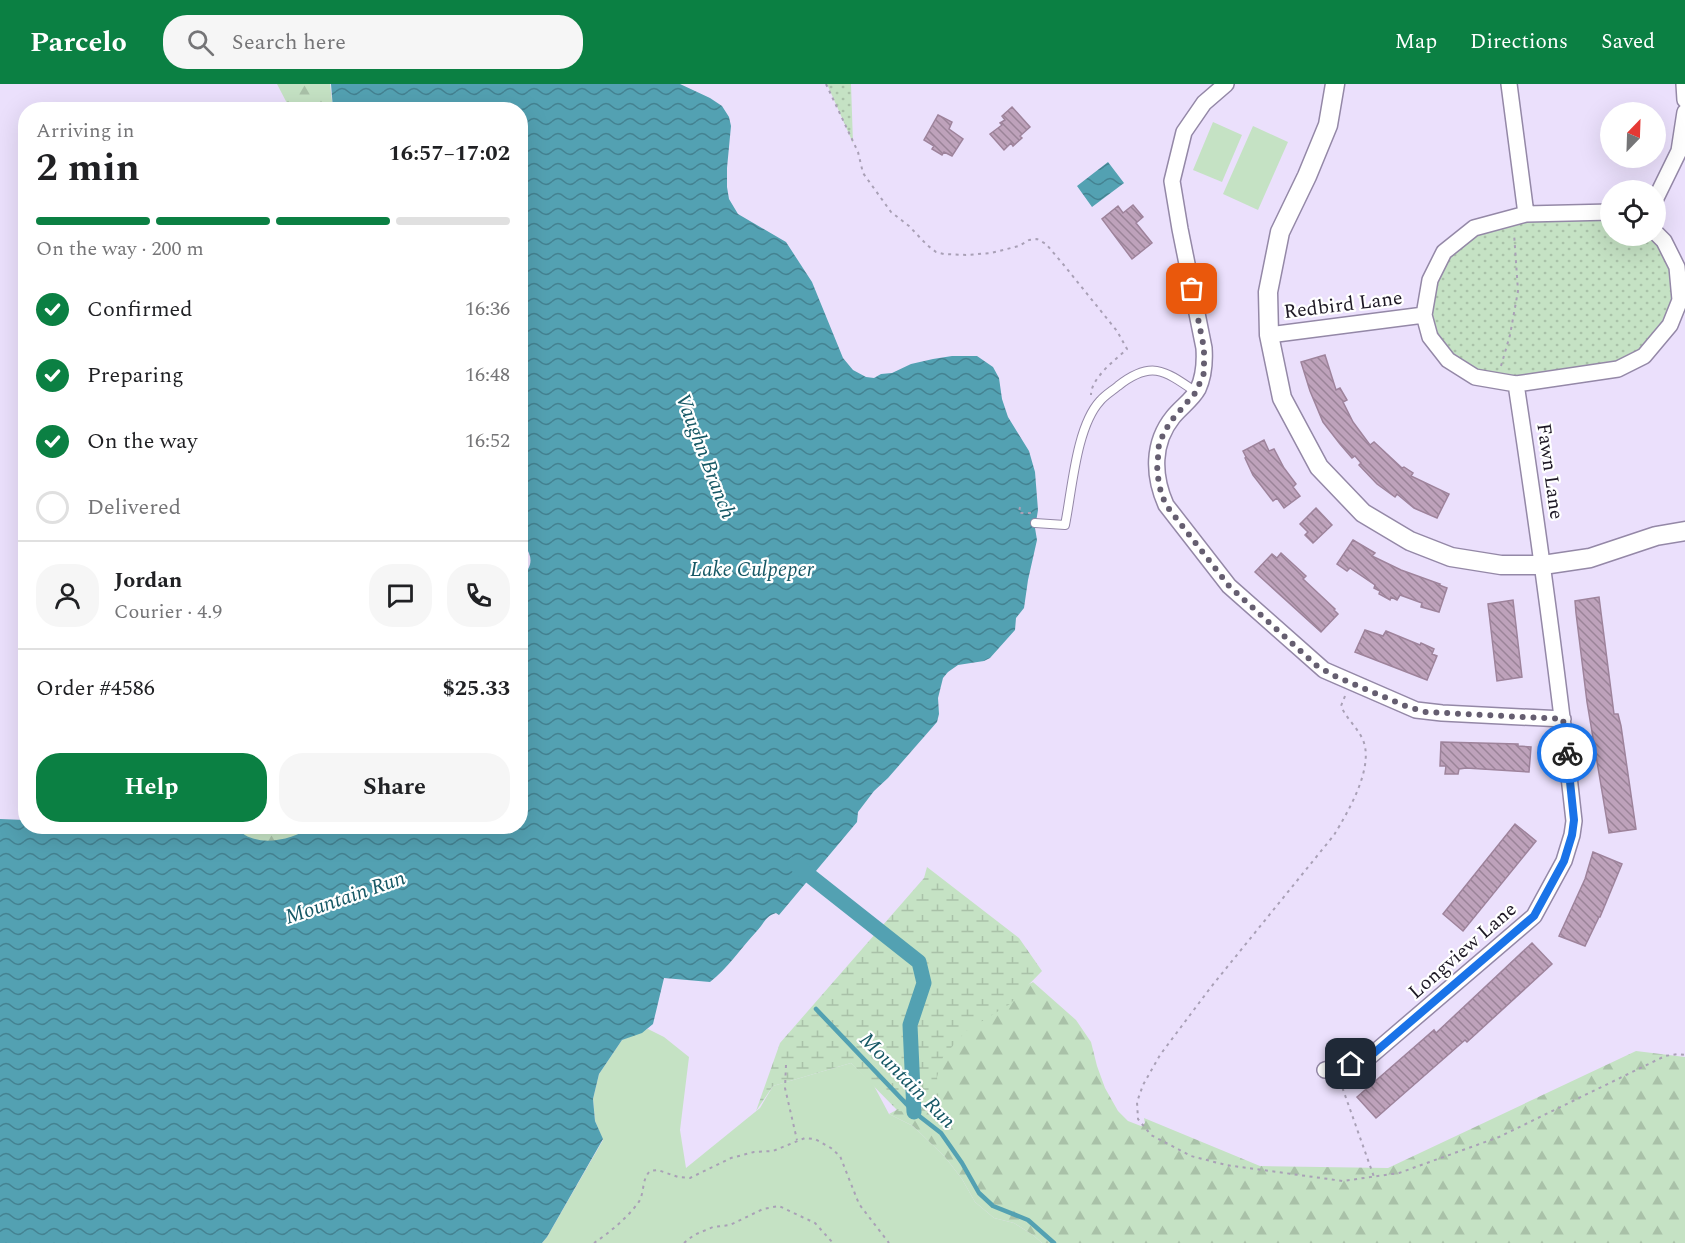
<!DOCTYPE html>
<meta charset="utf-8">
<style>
body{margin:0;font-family:Spectral,serif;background:#f6f6f6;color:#202124;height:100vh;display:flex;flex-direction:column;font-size:22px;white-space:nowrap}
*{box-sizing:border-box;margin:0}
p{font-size:20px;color:#757577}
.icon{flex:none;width:33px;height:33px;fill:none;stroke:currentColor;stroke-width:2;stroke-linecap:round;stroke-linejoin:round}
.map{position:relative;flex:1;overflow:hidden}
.side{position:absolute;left:18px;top:18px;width:510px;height:732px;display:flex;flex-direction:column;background:#fff;border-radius:24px;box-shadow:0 6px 24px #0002}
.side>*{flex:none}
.needle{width:39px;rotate:23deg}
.fabs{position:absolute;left:1600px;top:18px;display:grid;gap:12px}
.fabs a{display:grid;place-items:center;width:66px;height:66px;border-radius:50%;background:#fff;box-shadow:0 6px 24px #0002;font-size:30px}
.pin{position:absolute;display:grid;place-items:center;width:51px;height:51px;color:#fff;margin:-26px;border-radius:12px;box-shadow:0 3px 9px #0006}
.courier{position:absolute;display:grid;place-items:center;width:60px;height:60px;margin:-30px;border:4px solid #1a73e8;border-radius:50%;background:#fff;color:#222;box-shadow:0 2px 8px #0007}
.summary em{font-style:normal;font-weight:700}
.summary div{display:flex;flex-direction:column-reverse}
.summary{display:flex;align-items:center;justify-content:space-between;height:102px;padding:0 18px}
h1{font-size:39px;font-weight:700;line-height:45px}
.bar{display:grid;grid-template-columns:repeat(4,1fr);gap:9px 6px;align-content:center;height:72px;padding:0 18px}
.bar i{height:8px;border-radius:4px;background:#e0e0e0}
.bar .current{background:#0b8043}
.bar p{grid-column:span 4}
.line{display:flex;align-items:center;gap:15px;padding:0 18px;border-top:2px solid #e0e0e0}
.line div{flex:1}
.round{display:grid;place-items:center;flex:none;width:63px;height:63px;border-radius:24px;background:#f6f6f6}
ol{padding:0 18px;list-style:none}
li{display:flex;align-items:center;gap:18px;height:66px}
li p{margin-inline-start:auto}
li .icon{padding:6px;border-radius:50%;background:#0b8043;color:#fff;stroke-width:4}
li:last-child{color:#757577}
li i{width:33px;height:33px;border:3px solid #e0e0e0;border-radius:50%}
.primary-button{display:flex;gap:12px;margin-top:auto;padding:12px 18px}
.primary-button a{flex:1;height:69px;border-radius:24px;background:#0b8043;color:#fff;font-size:24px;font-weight:700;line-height:69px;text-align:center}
.primary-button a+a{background:#f6f6f6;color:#202124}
header{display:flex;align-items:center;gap:36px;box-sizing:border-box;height:84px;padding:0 30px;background:#0b8043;color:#fff}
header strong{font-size:28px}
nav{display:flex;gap:33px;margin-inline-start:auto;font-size:21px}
.search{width:420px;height:54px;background:#f6f6f6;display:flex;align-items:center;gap:15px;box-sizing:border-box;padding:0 21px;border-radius:24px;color:#757577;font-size:22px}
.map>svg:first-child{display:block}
</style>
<header>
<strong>Parcelo</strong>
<div class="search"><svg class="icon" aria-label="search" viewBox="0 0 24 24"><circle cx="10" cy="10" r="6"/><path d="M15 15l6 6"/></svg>Search here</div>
<nav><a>Map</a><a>Directions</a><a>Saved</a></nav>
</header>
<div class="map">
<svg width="1685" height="1159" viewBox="0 0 1685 1159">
<defs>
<pattern id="forest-firs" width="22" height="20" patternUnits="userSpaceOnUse" patternTransform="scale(1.5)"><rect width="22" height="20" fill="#c5e2c4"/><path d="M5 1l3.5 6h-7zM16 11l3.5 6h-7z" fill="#a9c1a8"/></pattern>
<pattern id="wetland-marsh" width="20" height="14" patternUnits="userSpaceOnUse" patternTransform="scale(1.5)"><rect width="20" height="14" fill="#c5e2c4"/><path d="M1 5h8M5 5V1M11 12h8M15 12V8" fill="none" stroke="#a9c1a8"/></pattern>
<pattern id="park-dots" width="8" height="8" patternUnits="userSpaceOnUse" patternTransform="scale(1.5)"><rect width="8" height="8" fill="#c5e2c4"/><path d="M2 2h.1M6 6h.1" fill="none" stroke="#a9c1a8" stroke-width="1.8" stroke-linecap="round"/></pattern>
<pattern id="water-waves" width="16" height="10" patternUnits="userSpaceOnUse" patternTransform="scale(1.5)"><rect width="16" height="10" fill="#53a1b2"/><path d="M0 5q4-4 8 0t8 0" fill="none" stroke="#448291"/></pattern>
<pattern id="building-back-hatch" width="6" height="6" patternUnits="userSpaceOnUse" patternTransform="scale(1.5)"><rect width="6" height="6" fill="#bea2bb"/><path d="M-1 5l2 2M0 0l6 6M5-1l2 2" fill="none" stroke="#9a8398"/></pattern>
</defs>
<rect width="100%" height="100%" fill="#ebe0fc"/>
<path fill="#c5e2c4" d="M 1213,38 L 1242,51 L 1222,98 L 1193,86 Z
M 1253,42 L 1288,58 L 1258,126 L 1223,110 Z
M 648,945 L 664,953 L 689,973 L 680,1046 L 686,1084 L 760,1024 L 773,1002 L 851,979 L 873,1000 L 889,1030 L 913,1042 L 945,1073 L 962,1095 L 975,1118 L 994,1134 L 1014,1139 L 1033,1151 L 1042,1159 L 542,1159 L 547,1153 L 603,1056 L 595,1037 L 593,1015 L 599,990 L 622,956 Z"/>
<path fill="url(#forest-firs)" d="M 277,0 L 330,0 L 333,25 L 290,25 Z
M 231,743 L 320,743 L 290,756 L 251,762 Z
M 1033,898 L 1076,936 L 1091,958 L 1097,982 L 1105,1004 L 1118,1027 L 1128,1037 L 1141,1042 L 1145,1039 L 1144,1034 L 1260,1082 L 1388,1084 L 1636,967 L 1685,973 L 1685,1159 L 1042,1159 L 1033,1151 L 1014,1139 L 994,1134 L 975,1118 L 962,1095 L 945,1073 L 913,1042 L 889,1030 L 902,1023 L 925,988 L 981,926 Z"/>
<path fill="url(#wetland-marsh)" d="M 927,783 L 1019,854 L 1042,887 L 1010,920 L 966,947 L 943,973 L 937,993 L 939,1016 L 928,1029 L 898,1027 L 851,979 L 773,1002 L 756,1027 L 780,959 L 924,794 Z"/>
<path fill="url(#park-dots)" d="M 827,0 L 851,0 L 853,59 Z
M 1611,129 L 1611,152 L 1655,152 L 1672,174 L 1680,216 L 1644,272 L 1516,300 L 1475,293 L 1430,253 L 1426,218 L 1435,186 L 1474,144 L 1526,130 Z"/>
<path fill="url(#water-waves)" d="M 331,0 L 680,0 L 710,14 L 722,22 L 729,33 L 731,42 L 727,84 L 727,103 L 729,115 L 738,130 L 786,158 L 812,198 L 843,274 L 853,286 L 866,293 L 874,294 L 881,290 L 892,289 L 911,280 L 933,275 L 952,272 L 977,272 L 993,283 L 999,294 L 1002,315 L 1008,333 L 1029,367 L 1035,388 L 1038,426 L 1035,444 L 1037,456 L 1028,496 L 1024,524 L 1016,534 L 1015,546 L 990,574 L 984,577 L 958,581 L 948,588 L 943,594 L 938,614 L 939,630 L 937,638 L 888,694 L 874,707 L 858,728 L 857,738 L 779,831 L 776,829 C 765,832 764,840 756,848 C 741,864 727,885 710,898 L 664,894 L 653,940 L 642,949 L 622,956 L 599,990 L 593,1015 L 595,1037 L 603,1055 L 547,1153 L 542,1159 L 0,1159 L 0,735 L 25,736 L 26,742 L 236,743 C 253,765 291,757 311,743 L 520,742 L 520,496 C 535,479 533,472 520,455 L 520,26 L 333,25 Z
M 1108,78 L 1124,99 L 1092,123 L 1077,102 Z"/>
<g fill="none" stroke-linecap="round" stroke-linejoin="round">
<path stroke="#53a1b2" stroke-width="4.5" d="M 816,925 L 914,1028 L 941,1049 L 962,1079 L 979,1109 L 993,1122 L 1028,1136 L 1054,1159"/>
<path stroke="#53a1b2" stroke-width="15" d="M 795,780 L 919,878 L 924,899 L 910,941 L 914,1028"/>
</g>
<path fill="url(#building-back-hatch)" stroke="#9e839b" stroke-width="1.5" d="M 1012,23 L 1030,43 L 1020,52 L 1022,54 L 1013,62 L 1011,59 L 1004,66 L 990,50 L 1002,41 L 1000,39 L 1005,36 L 1002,32 Z
M 938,31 L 952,38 L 949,45 L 963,55 L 952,72 L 944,68 L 942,71 L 932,65 L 934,62 L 924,56 Z
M 1133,121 L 1143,133 L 1136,139 L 1152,159 L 1132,175 L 1102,135 L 1118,122 L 1123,129 Z
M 1325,271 L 1336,306 L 1340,304 L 1347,316 L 1343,318 L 1353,338 L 1370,361 L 1374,358 L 1402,384 L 1404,383 L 1413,389 L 1411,392 L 1449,410 L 1437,434 L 1414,424 L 1397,410 L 1395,413 L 1377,400 L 1359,381 L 1361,379 L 1355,372 L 1352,374 L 1340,360 L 1323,338 L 1310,307 L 1301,278 Z
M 1264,356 L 1269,367 L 1274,365 L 1284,384 L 1296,400 L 1293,403 L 1300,412 L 1284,424 L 1277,414 L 1273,417 L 1253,391 L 1245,374 L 1246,373 L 1243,367 Z
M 1316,424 L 1332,441 L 1313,459 L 1305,451 L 1308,448 L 1300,440 Z
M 1353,456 L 1375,469 L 1372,472 L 1401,486 L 1440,500 L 1439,501 L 1447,504 L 1439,528 L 1421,523 L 1422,519 L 1400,511 L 1397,516 L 1391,513 L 1390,516 L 1379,510 L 1380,507 L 1374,504 L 1375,501 L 1350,484 L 1347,487 L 1337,480 Z
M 1281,469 L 1306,492 L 1303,495 L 1335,525 L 1334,526 L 1338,530 L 1321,548 L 1255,488 L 1272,470 L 1277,474 Z
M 1599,513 L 1614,630 L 1618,630 L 1621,642 L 1636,745 L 1609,749 L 1587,618 L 1576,529 L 1575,517 Z
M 1513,516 L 1522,593 L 1497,597 L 1488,520 Z
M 1365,546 L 1383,552 L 1386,547 L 1420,561 L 1421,559 L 1434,565 L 1432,570 L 1437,572 L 1427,596 L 1355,568 Z
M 1441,658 L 1518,660 L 1518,662 L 1531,663 L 1529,688 L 1466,684 L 1459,685 L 1458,690 L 1445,690 L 1446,682 L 1440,682 Z
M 1515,740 L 1536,757 L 1463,847 L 1443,830 Z
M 1593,768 L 1622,780 L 1600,833 L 1599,833 L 1585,862 L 1559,852 L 1585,795 Z
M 1532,859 L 1552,880 L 1467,958 L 1465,956 L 1376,1034 L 1357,1013 L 1434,946 L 1436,949 Z"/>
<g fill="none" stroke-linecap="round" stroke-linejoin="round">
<defs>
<path id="service" d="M 1035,439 L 1065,441 C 1072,407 1076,343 1100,317 C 1105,311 1112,307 1118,302 C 1151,276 1164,286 1196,308"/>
<path id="minor" d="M 1226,0 L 1204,19 L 1184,48 L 1172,97 L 1180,145 L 1204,264 C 1205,279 1204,292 1198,305 C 1192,316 1181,323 1173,333 C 1152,359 1153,392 1166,421 L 1229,502 L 1324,586 L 1416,626 L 1442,629 L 1563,635
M 1509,0 L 1526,130
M 1684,0 L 1685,16
M 1656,114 L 1679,67 L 1685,28
M 1611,128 L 1526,130 L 1474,144 L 1444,168 L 1430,196 L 1424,231 L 1430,253 L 1448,276 L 1475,293 L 1516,300 L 1618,285 L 1644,272 L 1670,241 L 1680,216 L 1677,183 L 1664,157 L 1656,149
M 1269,251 L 1424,231
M 1325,986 L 1367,975 L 1534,832 L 1564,777 L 1572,751 L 1574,737 C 1558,590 1538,445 1516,300"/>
<path id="tertiary" d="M 1335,0 L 1328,41 L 1307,92 L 1280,148 L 1268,208 L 1269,251 L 1282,314 L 1319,383 L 1363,429 L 1410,457 L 1451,473 L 1501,481 L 1543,481 L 1590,474 L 1656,452 L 1685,447"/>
</defs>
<use href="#service" stroke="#9488a7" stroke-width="10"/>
<use href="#minor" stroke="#9488a7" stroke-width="18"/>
<use href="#tertiary" stroke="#9488a7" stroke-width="21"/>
<path stroke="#a9a0b6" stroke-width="2" stroke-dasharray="3 4.5" stroke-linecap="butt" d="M 826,0 L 858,68 L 863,89 L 891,128 L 909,142 L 927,161 L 936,168 L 944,170 L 966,171 L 991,169 L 1019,162 L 1029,156 L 1037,155 L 1046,160 L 1063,180 L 1117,247 L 1127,265 C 1115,276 1091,294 1091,311
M 1501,282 L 1510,251 L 1518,207 L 1514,149
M 1020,423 L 1019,429 L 1031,429
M 1345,612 L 1341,622 C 1346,634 1356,642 1362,654 C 1376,681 1348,728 1334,751 L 1211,903 L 1160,971 L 1143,1001 L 1137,1018 L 1138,1035 L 1151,1051 L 1191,1072 L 1226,1081 L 1343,1097 L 1399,1089 L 1499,1053 L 1665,972 L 1678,970 L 1685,971
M 786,981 L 785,1004 L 797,1056
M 1340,997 L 1374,1093
M 594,1159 C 609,1149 627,1134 638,1119 C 645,1110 641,1096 650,1087 L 658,1086 L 678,1093 L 690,1094 L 731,1074 L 754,1068 L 773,1067 L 805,1054 L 815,1055 L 831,1064 L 840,1072 L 859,1120 L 889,1159
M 684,1159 L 694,1151 L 713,1143 L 730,1141 L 763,1125 L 779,1122 L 815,1139 L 833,1159"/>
<use href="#service" stroke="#fff" stroke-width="8"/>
<use href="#minor" stroke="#fff" stroke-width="15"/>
<use href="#tertiary" stroke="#fff" stroke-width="18"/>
</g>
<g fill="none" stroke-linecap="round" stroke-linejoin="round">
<path stroke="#655e70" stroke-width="6" stroke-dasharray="0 10.8" d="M 1192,205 L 1204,264 L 1204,289 L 1196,308 L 1170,338 L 1159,359 L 1157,388 L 1161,409 L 1166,421 L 1229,502 L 1317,582 L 1335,592 L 1370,607 L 1408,623 L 1426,628 L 1563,635 L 1567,669"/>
<path stroke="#1a73e8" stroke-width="8" d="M 1351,980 L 1367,975 L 1534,832 L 1564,777 L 1572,751 L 1574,736 L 1567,669"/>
</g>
<g text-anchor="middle" stroke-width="4.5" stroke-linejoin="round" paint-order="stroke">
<g font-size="20" fill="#1d1824" stroke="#fff">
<text transform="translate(1343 220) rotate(-7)" y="7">Redbird Lane</text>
<text transform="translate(1551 387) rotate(82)" y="7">Fawn Lane</text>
<text transform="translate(1462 866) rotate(-41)" y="7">Longview Lane</text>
</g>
<g font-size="21" font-style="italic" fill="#165865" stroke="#fff">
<text transform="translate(706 372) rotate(69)" y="7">Vaughn Branch</text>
<text x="752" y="492">Lake Culpeper</text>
<text transform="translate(345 813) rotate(-19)" y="7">Mountain Run</text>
<text transform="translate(908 996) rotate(45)" y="7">Mountain Run</text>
</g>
</g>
</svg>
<div class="fabs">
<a><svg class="needle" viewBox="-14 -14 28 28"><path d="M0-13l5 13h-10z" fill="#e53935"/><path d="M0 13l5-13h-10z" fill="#757577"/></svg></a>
<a><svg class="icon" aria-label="locate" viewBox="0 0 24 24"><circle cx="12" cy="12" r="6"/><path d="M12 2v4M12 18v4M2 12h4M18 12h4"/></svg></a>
</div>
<div class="pin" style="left:1192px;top:205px;background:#ea580c"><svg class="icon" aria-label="bag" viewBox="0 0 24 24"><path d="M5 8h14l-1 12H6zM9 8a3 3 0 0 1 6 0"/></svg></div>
<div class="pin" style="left:1351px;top:980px;background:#1f2937"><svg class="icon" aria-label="home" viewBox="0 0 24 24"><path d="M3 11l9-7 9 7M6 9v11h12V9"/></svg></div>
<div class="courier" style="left:1567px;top:669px"><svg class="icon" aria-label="bike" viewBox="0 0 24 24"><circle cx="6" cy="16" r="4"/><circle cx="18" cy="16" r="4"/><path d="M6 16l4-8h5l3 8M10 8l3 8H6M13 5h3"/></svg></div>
<section class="side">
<div class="summary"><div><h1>2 min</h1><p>Arriving in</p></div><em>16:57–17:02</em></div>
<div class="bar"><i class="current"></i><i class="current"></i><i class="current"></i><i></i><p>On the way · 200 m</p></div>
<ol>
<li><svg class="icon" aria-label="check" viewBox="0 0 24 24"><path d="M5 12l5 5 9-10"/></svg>Confirmed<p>16:36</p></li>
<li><svg class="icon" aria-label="check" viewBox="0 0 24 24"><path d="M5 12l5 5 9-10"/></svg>Preparing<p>16:48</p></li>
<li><svg class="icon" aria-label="check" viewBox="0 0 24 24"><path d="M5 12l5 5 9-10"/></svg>On the way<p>16:52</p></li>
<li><i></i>Delivered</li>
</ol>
<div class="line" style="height:108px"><a class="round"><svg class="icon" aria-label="person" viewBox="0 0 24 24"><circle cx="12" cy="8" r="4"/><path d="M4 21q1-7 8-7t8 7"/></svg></a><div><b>Jordan</b><p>Courier · 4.9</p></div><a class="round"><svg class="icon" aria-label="chat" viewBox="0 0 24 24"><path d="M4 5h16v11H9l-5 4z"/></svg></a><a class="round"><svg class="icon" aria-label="phone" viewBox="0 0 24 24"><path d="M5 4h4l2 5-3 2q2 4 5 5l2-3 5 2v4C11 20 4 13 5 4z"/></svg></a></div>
<div class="line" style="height:78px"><div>Order #4586</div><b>$25.33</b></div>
<div class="primary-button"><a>Help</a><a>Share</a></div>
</section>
</div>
